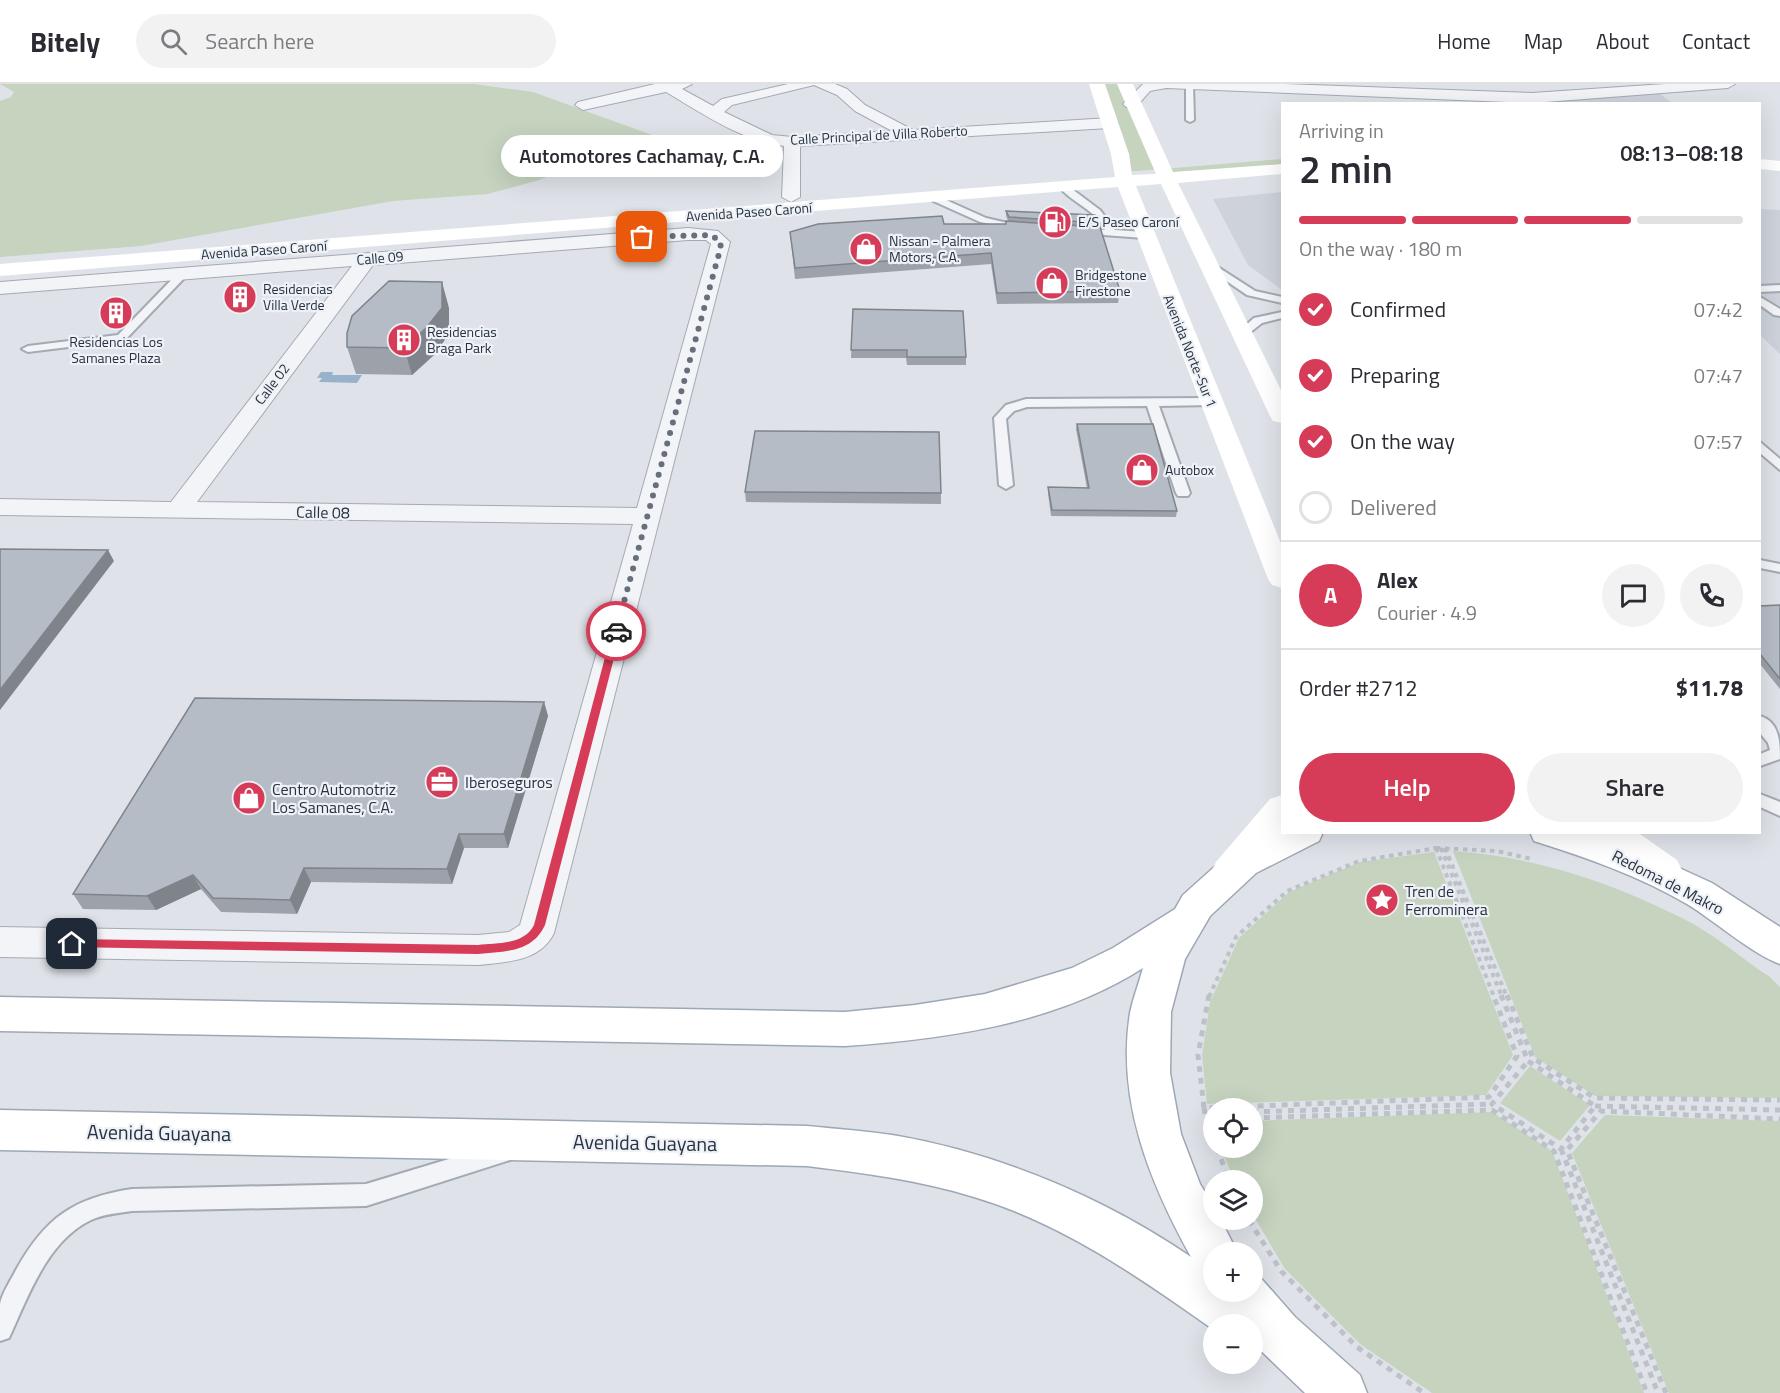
<!DOCTYPE html>
<meta charset="utf-8">
<style>
body{margin:0;font-family:"Titillium Web",sans-serif;background:#f2f2f3;color:#2b2b33;height:100vh;display:flex;flex-direction:column;font-size:22px;white-space:nowrap}
*{box-sizing:border-box;margin:0}
p{font-size:20px;color:#7c7c81}
.icon{flex:none;width:33px;height:33px;fill:none;stroke:currentColor;stroke-width:2;stroke-linecap:round;stroke-linejoin:round}
.map{position:relative;flex:1;overflow:hidden}
.drawer{position:absolute;left:1281px;top:18px;width:480px;height:732px;display:flex;flex-direction:column;background:#fff;border-radius:0px;box-shadow:0 6px 24px #0002}
.drawer>*{flex:none}
.tools{position:absolute;left:1203px;top:1014px;display:grid;gap:12px}
.tools a{display:grid;place-items:center;width:60px;height:60px;border-radius:50%;background:#fff;box-shadow:0 6px 24px #0002;font-size:30px}
.pin{position:absolute;display:grid;place-items:center;width:51px;height:51px;color:#fff;margin:-26px;border-radius:12px;box-shadow:0 3px 9px #0006}
.courier{position:absolute;display:grid;place-items:center;width:60px;height:60px;margin:-30px;border:4px solid #d63c57;border-radius:50%;background:#fff;color:#222;box-shadow:0 2px 8px #0007}
.bubble{position:absolute;height:42px;border-radius:21px;background:#fff;box-shadow:0 6px 24px #0002;font-size:20px;font-weight:600;line-height:42px;text-align:center}
.summary em{font-style:normal;font-weight:600}
.summary div{display:flex;flex-direction:column-reverse}
.summary{display:flex;align-items:center;justify-content:space-between;height:102px;padding:0 18px}
h1{font-size:39px;font-weight:600;line-height:45px}
.bar{display:grid;grid-template-columns:repeat(4,1fr);gap:9px 6px;align-content:center;height:72px;padding:0 18px}
.bar i{height:8px;border-radius:4px;background:#e1e1e2}
.bar .active{background:#d63c57}
.bar p{grid-column:span 4}
.line{display:flex;align-items:center;gap:15px;padding:0 18px;border-top:2px solid #e1e1e2}
.line div{flex:1}
.round{display:grid;place-items:center;flex:none;width:63px;height:63px;border-radius:32px;background:#f2f2f3}
ol{padding:0 18px;list-style:none}
li{display:flex;align-items:center;gap:18px;height:66px}
li p{margin-inline-start:auto}
li .icon{padding:6px;border-radius:50%;background:#d63c57;color:#fff;stroke-width:4}
li:last-child{color:#7c7c81}
li i{width:33px;height:33px;border:3px solid #e1e1e2;border-radius:50%}
.primary-button{display:flex;gap:12px;margin-top:auto;padding:12px 18px}
.primary-button a{flex:1;height:69px;border-radius:36px;background:#d63c57;color:#fff;font-size:24px;font-weight:600;line-height:69px;text-align:center}
.primary-button a+a{background:#f2f2f3;color:#2b2b33}
header{display:flex;align-items:center;gap:36px;box-sizing:border-box;height:84px;padding:0 30px;background:#fff;border-bottom:2px solid #e1e1e2}
header strong{font-size:28px}
nav{display:flex;gap:33px;margin-inline-start:auto;font-size:21px}
.search{width:420px;height:54px;background:#f2f2f3;display:flex;align-items:center;gap:15px;box-sizing:border-box;padding:0 21px;border-radius:33px;color:#7c7c81;font-size:22px}
.map>svg:first-child{display:block}
</style>
<header>
<strong>Bitely</strong>
<div class="search"><svg class="icon" aria-label="search" viewBox="0 0 24 24"><circle cx="10" cy="10" r="6"/><path d="M15 15l6 6"/></svg>Search here</div>
<nav><a>Home</a><a>Map</a><a>About</a><a>Contact</a></nav>
</header>
<div class="map">
<svg width="1780" height="1309" viewBox="0 0 1780 1309">
<rect width="100%" height="100%" fill="#dfe3e9"/>
<path fill="#cdd2db" d="M 1655,6 L 1672,19 L 1514,20 L 1509,14 Z
M 1282,108 L 1282,206 L 1248,181 L 1213,115 Z
M 1760,125 L 1780,126 L 1780,270 L 1760,251 Z"/>
<path fill="#c5d3bf" d="M 0,0 L 474,0 L 533,8 L 655,52 L 704,63 L 703,69 L 687,76 L 664,79 L 605,76 L 582,80 L 536,97 L 488,110 L 393,117 L 141,162 L 0,173 L 0,17 L 11,13 L 14,8 Z
M 1097,0 L 1125,0 L 1163,85 L 1282,75 L 1282,85 L 1169,96 L 1163,85 L 1122,88 Z
M 1453,767 C 1536,773 1608,797 1682,834 C 1713,849 1741,874 1770,893 L 1780,903 L 1780,1014 L 1595,1012 L 1535,973 Z
M 1434,768 L 1513,971 L 1486,1011 L 1207,1020 L 1202,972 L 1210,918 L 1239,854 L 1289,808 L 1360,778 Z
M 1530,982 L 1590,1021 L 1560,1057 L 1500,1019 Z
M 1492,1028 L 1552,1067 L 1644,1309 L 1432,1309 L 1360,1260 L 1285,1185 L 1253,1131 L 1252,1096 L 1234,1096 L 1221,1064 L 1252,1064 L 1253,1037 Z
M 1605,1031 L 1780,1037 L 1780,1309 L 1669,1309 L 1572,1069 Z"/>
<path fill="#98b2cb" d="M 321,288 L 333,288 L 332,291 L 362,291 L 357,299 L 319,298 L 322,294 L 317,294 Z"/>
<g fill="none" stroke-linecap="round" stroke-linejoin="round">
<defs>
<path id="lane" d="M 1193,0 L 1194,36 L 1190,38 L 1186,36 L 1186,1 Z
M 1062,102 L 1068,102 L 1100,126 L 1115,146 L 1144,148 L 1149,151 L 1144,154 L 1076,149 L 1076,145 L 1079,144 L 1105,146 C 1096,126 1074,120 1060,104 Z
M 931,112 L 937,112 L 986,134 L 1025,143 L 1020,146 L 980,138 L 931,116 Z
M 1210,178 L 1255,207 L 1282,213 L 1282,219 L 1247,211 L 1206,183 L 1205,181 Z
M 180,187 L 189,189 L 125,256 L 28,268 L 22,265 L 28,262 L 118,251 Z
M 1780,201 L 1780,207 L 1760,208 L 1760,202 Z
M 1760,213 L 1780,225 L 1780,232 L 1774,231 L 1760,221 Z
M 1282,228 L 1282,234 L 1262,239 L 1248,250 L 1238,248 L 1254,234 Z
M 1210,314 L 1214,315 L 1214,321 L 1159,322 L 1190,409 L 1188,412 L 1178,412 L 1176,409 L 1147,322 L 1027,323 L 1014,327 L 1006,335 L 1013,401 L 1006,405 L 999,401 L 994,334 L 1006,321 L 1026,315 Z
M 1760,358 L 1780,375 L 1780,386 L 1760,369 Z
M 1760,476 L 1780,480 L 1780,488 L 1760,484 Z
M 1760,632 C 1780,638 1780,659 1780,675 L 1760,682 L 1760,670 L 1770,666 L 1768,659 L 1760,649 Z
M 1760,710 L 1780,718 L 1780,732 L 1760,723 Z
M 502,1059 L 510,1062 L 513,1069 L 510,1076 L 366,1122 L 132,1127 C 118,1129 104,1130 91,1136 C 47,1157 28,1213 9,1254 L 0,1257 C 0,1245 0,1231 0,1220 C 2,1209 11,1196 16,1186 C 45,1134 73,1114 132,1105 L 366,1100 Z"/>
<path id="street" d="M 655,0 L 692,0 L 682,5 L 713,22 L 722,15 L 788,0 L 835,0 L 847,5 L 865,21 L 913,46 L 1110,34 L 1118,39 L 1110,44 L 800,62 L 800,113 L 791,118 L 782,113 L 784,62 C 740,56 703,30 666,8 L 583,26 L 575,21 L 578,18 ZM 814,1 L 837,11 L 855,27 L 892,47 L 792,53 L 772,51 L 724,28 L 732,21 Z
M 1143,0 L 1284,0 L 1532,9 L 1665,0 L 1735,0 L 1728,4 L 1532,19 L 1166,4 L 1150,7 L 1136,23 L 1126,23 L 1123,20 Z
M 688,144 L 718,147 L 730,158 L 554,849 C 540,878 506,878 478,881 L 0,873 L 0,843 L 478,851 L 509,848 L 520,841 L 633,440 L 0,431 L 0,415 L 171,418 L 352,182 L 0,210 L 0,198 ZM 688,156 L 706,156 L 711,160 L 637,424 L 197,418 L 373,181 Z"/>
<path id="primary" d="M 1282,744 L 1282,748 L 1323,748 L 1319,757 L 1256,789 L 1210,832 L 1185,875 L 1171,928 L 1170,989 L 1181,1050 L 1200,1100 L 1214,1123 L 1214,1136 L 1221,1136 L 1237,1168 L 1214,1168 L 1214,1208 L 1252,1208 L 1252,1189 L 1258,1191 L 1295,1233 L 1360,1291 L 1367,1309 L 1305,1309 L 1255,1261 L 1252,1262 L 1252,1240 L 1214,1240 L 1214,1246 C 1139,1193 1062,1139 974,1113 C 919,1096 864,1089 807,1082 L 0,1066 L 0,1026 L 807,1042 C 837,1045 868,1047 898,1052 C 1000,1070 1105,1114 1191,1173 C 1150,1099 1116,1016 1130,929 C 1133,914 1139,899 1143,884 C 1055,940 946,955 845,962 L 0,947 L 0,913 L 845,928 L 915,921 L 985,910 L 1072,884 L 1113,864 L 1175,825 L 1183,811 L 1230,769 Z
M 1530,748 L 1594,748 L 1622,758 L 1712,799 L 1780,843 L 1780,880 C 1752,870 1715,837 1687,820 C 1639,792 1588,774 1534,757 Z"/>
</defs>
<use href="#lane" stroke="#a4aab3" stroke-width="4"/>
<use href="#street" stroke="#a4aab3" stroke-width="2"/>
<use href="#primary" stroke="#9da8b5" stroke-width="3"/>
<path stroke="#bdc1c8" stroke-width="4" stroke-dasharray="4.5 4.5" stroke-linecap="butt" d="M 1436,764 L 1497,767 L 1532,775
M 1436,764 L 1494,913
M 1441,764 L 1502,913
M 1445,764 L 1507,913
M 1209,913 L 1236,853 L 1287,807 L 1359,777 L 1436,764"/>
<path stroke="#bdc1c8" stroke-width="5" stroke-dasharray="6 6" stroke-linecap="butt" d="M 1209,911 L 1198,971 L 1204,1024 L 1489,1013 L 1517,972 L 1493,911
M 1501,911 L 1528,977
M 1507,911 L 1533,974 L 1595,1014 L 1780,1016
M 1528,977 L 1595,1022 L 1561,1065 L 1492,1020 Z
M 1595,1022 L 1780,1026
M 1204,1024 L 1206,1035
M 1252,1028 L 1492,1020
M 1252,1034 L 1492,1026 L 1554,1067 L 1647,1309
M 1214,1035 L 1206,1035 L 1214,1055
M 1217,1064 L 1229,1096
M 1561,1065 L 1658,1309
M 1249,1136 L 1281,1187 L 1357,1263 L 1424,1309
M 1666,1309 L 1567,1066 L 1601,1027 L 1780,1035"/>
<use href="#lane" fill="#f2f4f7" fill-rule="evenodd"/>
<use href="#street" fill="#f2f4f7" fill-rule="evenodd"/>
<path fill="#fff" fill-rule="evenodd" d="M 1089,0 L 1105,0 L 1129,70 L 1132,91 L 1156,90 L 1117,0 L 1133,0 L 1173,88 L 1282,80 L 1282,90 L 1178,99 L 1282,308 L 1282,339 L 1273,337 L 1270,332 L 1161,100 L 1136,102 L 1282,462 L 1282,504 L 1272,501 L 1268,495 L 1118,103 L 0,192 L 0,180 L 1115,93 L 1111,70 Z
M 1760,75 L 1780,77 L 1780,87 L 1760,85 Z
M 1282,711 L 1282,748 L 1242,798 L 1229,802 L 1216,798 L 1211,788 L 1216,778 L 1270,715 Z
M 1593,748 L 1637,748 L 1677,776 L 1682,786 L 1677,796 L 1664,800 L 1651,796 L 1597,757 Z"/>
<use href="#primary" fill="#fff" fill-rule="evenodd"/>
</g>
<path fill="#9da2aa" d="M 1006,127 L 1099,139 L 1099,143 L 1120,207 L 1118,219 L 997,220 L 991,180 L 795,195 L 790,148 L 944,140 L 1006,140 L 1008,137 L 1006,132 Z
M 449,224 L 449,250 L 434,271 L 412,291 L 356,290 L 347,263 Z
M 853,225 L 966,273 L 966,281 L 907,281 L 906,274 L 851,274 Z
M 1077,340 L 1177,427 L 1176,433 L 1051,432 L 1048,409 L 1048,403 L 1087,404 L 1076,345 Z
M 745,408 L 941,409 L 941,420 L 746,418 Z
M 1780,521 L 1780,605 L 1760,580 L 1760,522 Z
M 544,618 L 548,632 L 508,764 L 464,764 L 452,800 L 311,798 L 297,830 L 221,828 L 201,805 L 156,826 L 83,825 L 73,810 Z"/>
<path fill="#7f848b" d="M 442,198 L 449,224 L 449,250 L 434,271 L 412,291 L 404,264 Z
M 108,466 L 114,477 L 0,626 L 0,606 Z
M 544,618 L 548,632 L 508,764 L 504,750 Z
M 459,750 L 464,764 L 452,800 L 447,785 Z
M 304,784 L 311,798 L 297,830 L 290,816 Z
M 193,791 L 201,805 L 156,826 L 147,812 Z"/>
<path fill="#b6bcc6" stroke="#7f848b" stroke-width="1.5" d="M 1006,127 L 1095,131 L 1099,139 L 1009,133 Z
M 942,132 L 944,140 L 1006,140 L 1006,137 L 1100,143 L 1120,207 L 997,209 L 991,169 L 795,184 L 790,148 L 818,140 Z
M 389,197 L 442,198 L 442,224 L 426,244 L 404,264 L 347,263 L 347,249 L 352,232 Z
M 853,225 L 963,227 L 966,273 L 907,273 L 907,266 L 851,266 Z
M 1077,340 L 1153,340 L 1177,427 L 1052,426 L 1048,403 L 1089,404 Z
M 755,347 L 939,348 L 941,409 L 745,408 Z
M 0,465 L 108,466 L 0,606 Z
M 1780,521 L 1780,595 L 1760,570 L 1760,522 Z
M 195,614 L 544,618 L 504,750 L 459,750 L 447,785 L 304,784 L 290,816 L 213,814 L 193,791 L 147,812 L 73,810 Z"/>
<path fill="#d63c57" d="M 616,544 L 621,547 L 545,841 C 532,869 505,867 478,870 L 68,863 L 68,856 L 72,855 L 478,861 C 497,859 524,861 534,841 L 612,547 Z"/>
<g fill="none" stroke-linecap="round" stroke-linejoin="round">
<path stroke="#676f7c" stroke-width="6" stroke-dasharray="0 10.8" d="M 616,547 L 720,166 L 721,158 L 711,151 L 642,153"/>
</g>
<defs>
<symbol id="fuel-disc" viewBox="-11 -11 22 22"><circle r="9.5" fill="#d63c57" stroke="#eef2f6"/><path d="M-5.5-6h7V0h2V4h1.3V-2.5L3-4.5l.8-.8L6-3V5H2.5V1h-1V6h-7ZM-4.2-4.7v3.2H.2V-4.7Z" fill="#fff"/></symbol>
<symbol id="shop-disc" viewBox="-11 -11 22 22"><circle r="9.5" fill="#d63c57" stroke="#eef2f6"/><path d="M-5-2.5h2.3a2.7 3.5 0 0 1 5.4 0H5L5.5 6h-11ZM-1.5-2.5h3a1.5 2.3 0 0 0-3 0Z" fill="#fff"/></symbol>
<symbol id="building-disc" viewBox="-11 -11 22 22"><circle r="9.5" fill="#d63c57" stroke="#eef2f6"/><path d="M-4-6H4V6H1V3H-1V6H-4ZM-2.5-4.3h1.7v1.8h-1.7ZM.8-4.3h1.7v1.8H.8ZM-2.5-1h1.7V.8h-1.7ZM.8-1h1.7V.8H.8Z" fill="#fff"/></symbol>
<symbol id="office-disc" viewBox="-11 -11 22 22"><circle r="9.5" fill="#d63c57" stroke="#eef2f6"/><path d="M-6-3h4V-5.5h4V-3h4V5H-6ZM-1-4.5V-3h2v-1.5ZM-6 0V1H6V0Z" fill="#fff"/></symbol>
<symbol id="sight-disc" viewBox="-11 -11 22 22"><circle r="9.5" fill="#d63c57" stroke="#eef2f6"/><path d="M0-6L1.8-2.2L6-1.7L2.9 1.2L3.7 5.4L0 3.3L-3.7 5.4L-2.9 1.2L-6-1.7L-1.8-2.2Z" fill="#fff"/></symbol>
</defs>
<g fill-rule="evenodd">
<use href="#fuel-disc" x="1036" y="119" width="38" height="38"/>
<use href="#shop-disc" x="847" y="146" width="38" height="38"/>
<use href="#shop-disc" x="1033" y="180" width="38" height="38"/>
<use href="#building-disc" x="221" y="194" width="38" height="38"/>
<use href="#building-disc" x="97" y="210" width="38" height="38"/>
<use href="#building-disc" x="385" y="237" width="38" height="38"/>
<use href="#shop-disc" x="1123" y="367" width="38" height="38"/>
<use href="#office-disc" x="423" y="679" width="38" height="38"/>
<use href="#shop-disc" x="230" y="695" width="38" height="38"/>
<use href="#sight-disc" x="1363" y="797" width="38" height="38"/>
</g>
<g text-anchor="middle" stroke-width="4.5" stroke-linejoin="round" paint-order="stroke">
<g font-size="14" fill="#273141" stroke="#eef2f6">
<text transform="translate(879 51) rotate(-3)" y="5">Calle Principal de Villa Roberto</text>
<text transform="translate(749 128) rotate(-4)" y="5">Avenida Paseo Caroní</text>
<text transform="translate(264 166) rotate(-4)" y="5">Avenida Paseo Caroní</text>
<text transform="translate(380 174) rotate(-5)" y="5">Calle 09</text>
<text transform="translate(1190 267) rotate(68)" y="5">Avenida Norte-Sur 1</text>
<text transform="translate(272 300) rotate(-53)" y="5">Calle 02</text>
</g>
<g font-size="14" fill="#273141" stroke="#eef2f6" text-anchor="start">
<text x="1078" y="143">E/S Paseo Caroní</text>
<text x="889" y="162">Nissan - Palmera<tspan x="889" dy="16">Motors, C.A.</tspan></text>
<text x="1075" y="196">Bridgestone<tspan x="1075" dy="16">Firestone</tspan></text>
<text x="263" y="210">Residencias<tspan x="263" dy="16">Villa Verde</tspan></text>
<text x="427" y="253">Residencias<tspan x="427" dy="16">Braga Park</tspan></text>
<text x="116" y="263" text-anchor="middle">Residencias Los<tspan x="116" dy="16">Samanes Plaza</tspan></text>
<text x="1165" y="391">Autobox</text>
</g>
<g font-size="16" fill="#273141" stroke="#eef2f6">
<text transform="translate(323 428) rotate(1)" y="6">Calle 08</text>
<text transform="translate(1668 798) rotate(27)" y="6">Redoma de Makro</text>
</g>
<g font-size="16" fill="#273141" stroke="#eef2f6" text-anchor="start">
<text x="465" y="704">Iberoseguros</text>
<text x="272" y="711">Centro Automotriz<tspan x="272" dy="18">Los Samanes, C.A.</tspan></text>
<text x="1405" y="813">Tren de<tspan x="1405" dy="18">Ferrominera</tspan></text>
</g>
<g font-size="20" fill="#273141" stroke="#eef2f6">
<text transform="translate(159 1049) rotate(1)" y="7">Avenida Guayana</text>
<text transform="translate(645 1059) rotate(1)" y="7">Avenida Guayana</text>
</g>
</g>
</svg>
<div class="tools">
<a><svg class="icon" aria-label="locate" viewBox="0 0 24 24"><circle cx="12" cy="12" r="6"/><path d="M12 2v4M12 18v4M2 12h4M18 12h4"/></svg></a>
<a><svg class="icon" aria-label="layers" viewBox="0 0 24 24"><path d="M12 4l9 5-9 5-9-5zM3 14l9 5 9-5"/></svg></a>
<a>+</a>
<a>−</a>
</div>
<div class="pin" style="left:642px;top:153px;background:#ea580c"><svg class="icon" aria-label="bag" viewBox="0 0 24 24"><path d="M5 8h14l-1 12H6zM9 8a3 3 0 0 1 6 0"/></svg></div>
<div class="pin" style="left:72px;top:860px;background:#1f2937"><svg class="icon" aria-label="home" viewBox="0 0 24 24"><path d="M3 11l9-7 9 7M6 9v11h12V9"/></svg></div>
<div class="courier" style="left:616px;top:547px"><svg class="icon" aria-label="car" viewBox="0 0 24 24"><path d="M5 17H2v-5l4-1 3-4h7l3 4 3 1v5h-3M9 17h6M6 11h13"/><circle cx="7" cy="17" r="2"/><circle cx="17" cy="17" r="2"/></svg></div>
<div class="bubble" style="left:501px;top:51px;width:282px">Automotores Cachamay, C.A.</div>
<section class="drawer">
<div class="summary"><div><h1>2 min</h1><p>Arriving in</p></div><em>08:13–08:18</em></div>
<div class="bar"><i class="active"></i><i class="active"></i><i class="active"></i><i></i><p>On the way · 180 m</p></div>
<ol>
<li><svg class="icon" aria-label="check" viewBox="0 0 24 24"><path d="M5 12l5 5 9-10"/></svg>Confirmed<p>07:42</p></li>
<li><svg class="icon" aria-label="check" viewBox="0 0 24 24"><path d="M5 12l5 5 9-10"/></svg>Preparing<p>07:47</p></li>
<li><svg class="icon" aria-label="check" viewBox="0 0 24 24"><path d="M5 12l5 5 9-10"/></svg>On the way<p>07:57</p></li>
<li><i></i>Delivered</li>
</ol>
<div class="line" style="height:108px"><b class="round" style="background:#d63c57;color:#fff">A</b><div><b>Alex</b><p>Courier · 4.9</p></div><a class="round"><svg class="icon" aria-label="chat" viewBox="0 0 24 24"><path d="M4 5h16v11H9l-5 4z"/></svg></a><a class="round"><svg class="icon" aria-label="phone" viewBox="0 0 24 24"><path d="M5 4h4l2 5-3 2q2 4 5 5l2-3 5 2v4C11 20 4 13 5 4z"/></svg></a></div>
<div class="line" style="height:78px"><div>Order #2712</div><b>$11.78</b></div>
<div class="primary-button"><a>Help</a><a>Share</a></div>
</section>
</div>
